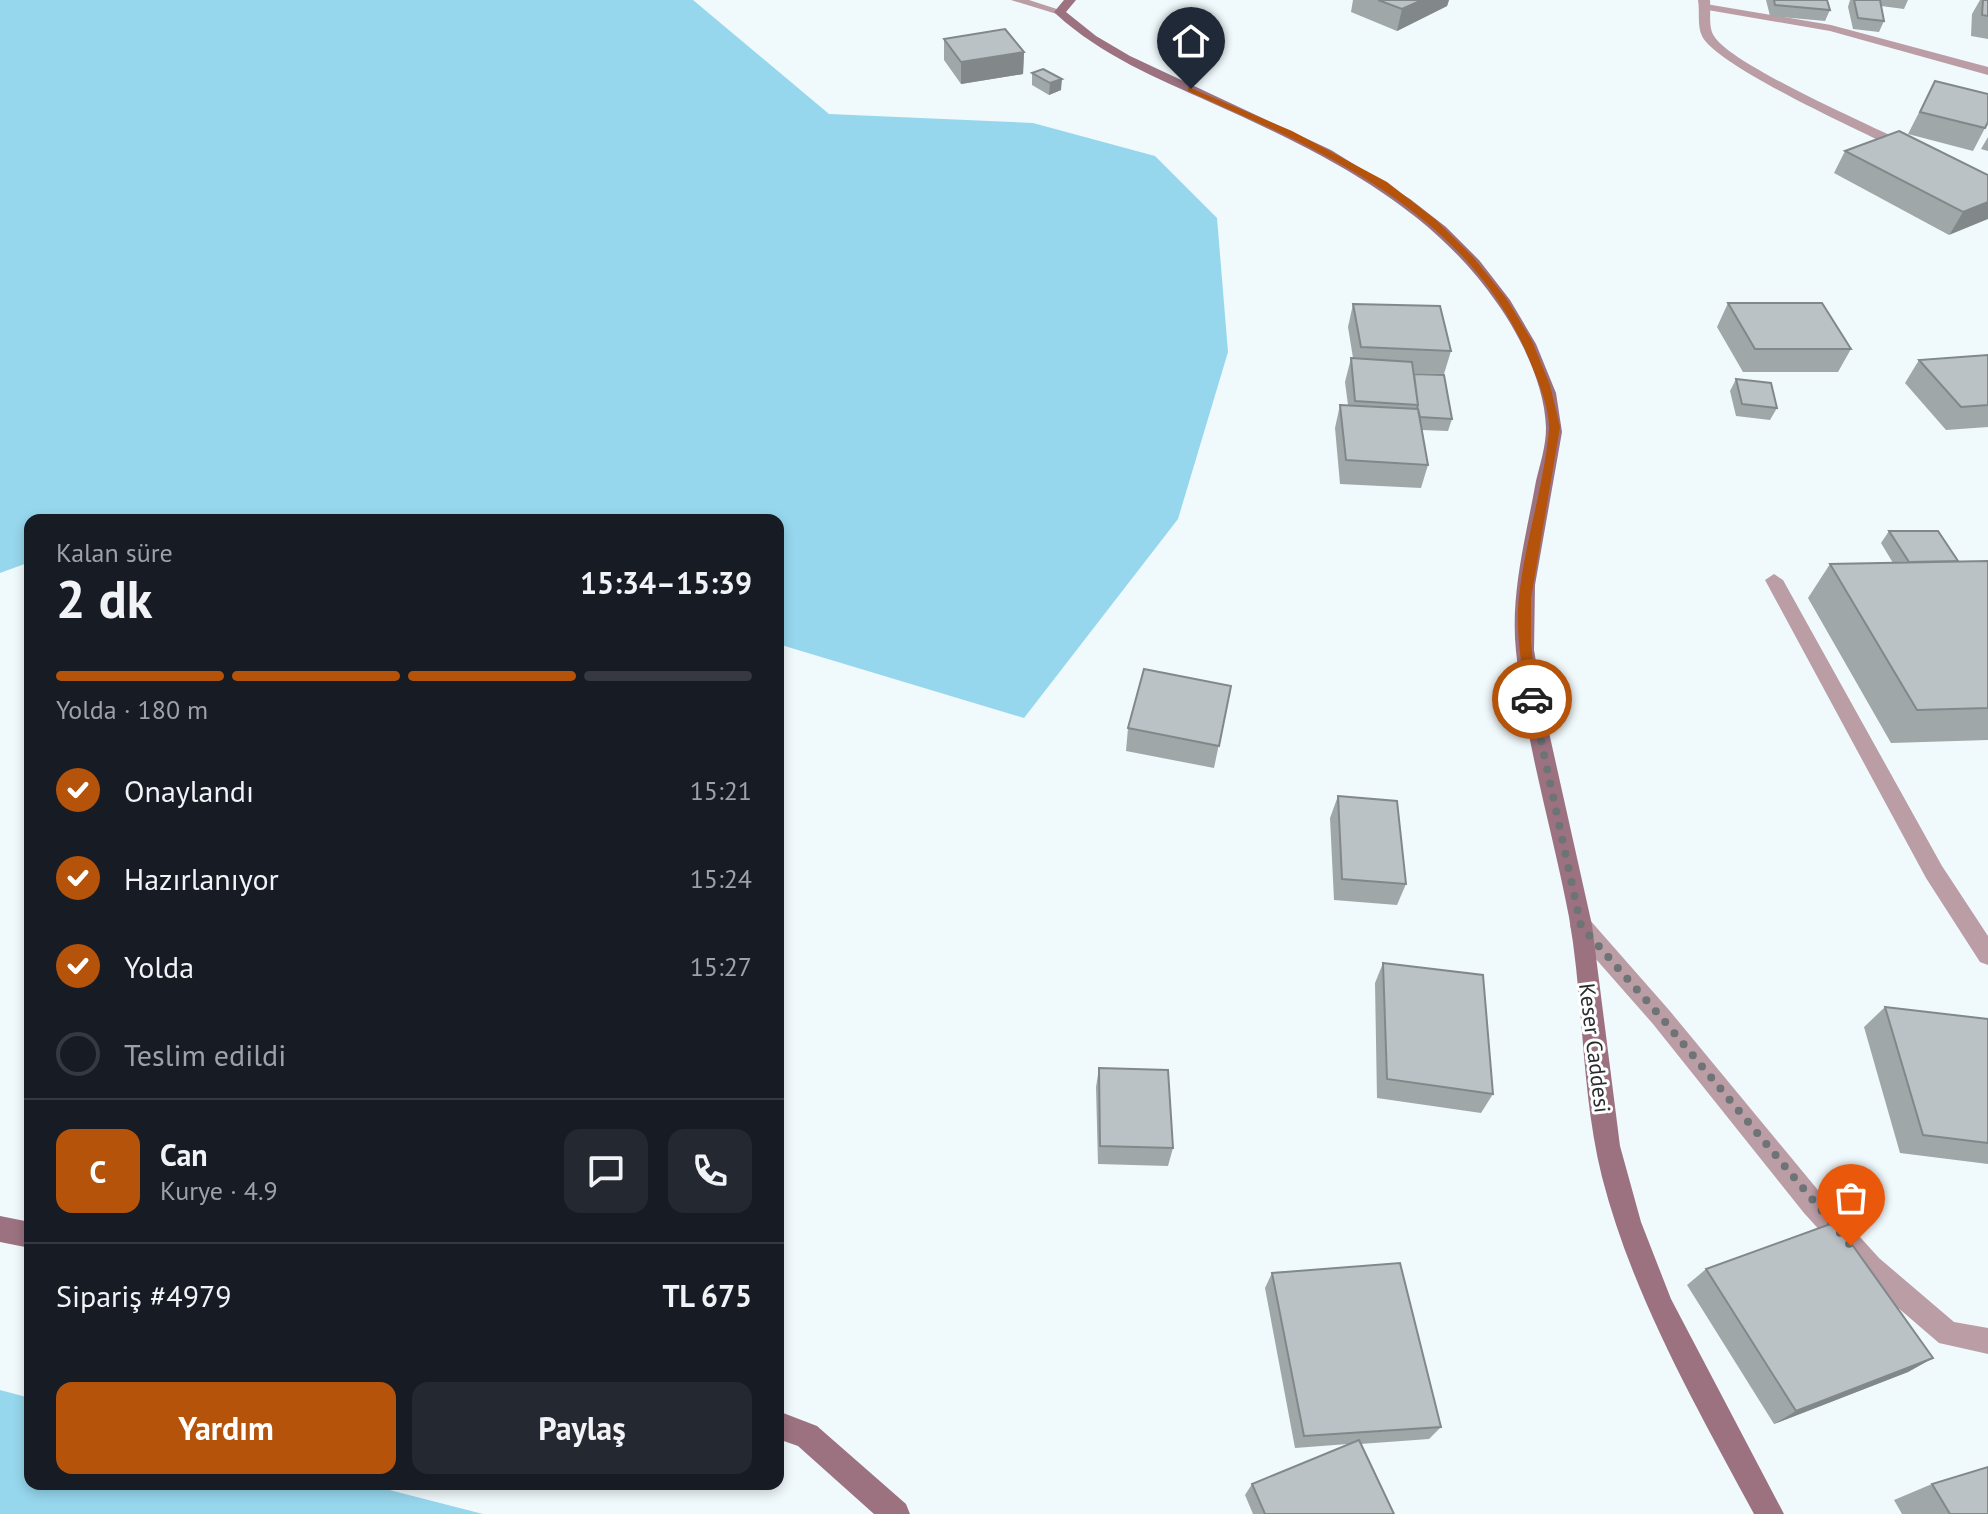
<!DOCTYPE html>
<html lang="tr">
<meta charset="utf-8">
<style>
body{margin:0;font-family:"PT Sans",sans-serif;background:#242831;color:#f1f3f6;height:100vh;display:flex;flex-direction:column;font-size:30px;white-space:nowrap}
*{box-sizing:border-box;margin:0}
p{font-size:26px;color:#9ea1a6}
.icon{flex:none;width:44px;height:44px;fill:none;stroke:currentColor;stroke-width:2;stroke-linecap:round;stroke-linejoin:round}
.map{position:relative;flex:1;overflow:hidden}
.drawer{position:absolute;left:24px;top:514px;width:760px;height:976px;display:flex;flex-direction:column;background:#171b24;border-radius:16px;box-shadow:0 4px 12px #0003}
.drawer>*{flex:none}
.pin{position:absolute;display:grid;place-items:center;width:68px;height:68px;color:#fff;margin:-82px -34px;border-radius:50% 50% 50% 0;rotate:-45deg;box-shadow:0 0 8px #0007}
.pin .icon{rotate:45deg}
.courier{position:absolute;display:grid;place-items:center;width:80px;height:80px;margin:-40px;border:6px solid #b45309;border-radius:50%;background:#fff;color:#222;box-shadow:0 2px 10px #0007}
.head em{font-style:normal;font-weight:700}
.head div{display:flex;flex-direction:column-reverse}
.head{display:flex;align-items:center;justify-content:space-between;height:136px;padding:0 32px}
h1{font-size:52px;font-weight:700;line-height:60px}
.bar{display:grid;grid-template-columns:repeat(4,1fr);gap:12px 8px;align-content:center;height:96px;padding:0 32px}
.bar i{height:10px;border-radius:6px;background:#363941}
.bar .selected{background:#b45309}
.bar p{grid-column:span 4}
.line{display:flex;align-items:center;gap:20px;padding:0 32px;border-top:2px solid #363941}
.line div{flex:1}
.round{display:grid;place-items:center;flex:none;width:84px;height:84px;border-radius:16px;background:#242831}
ol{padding:0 32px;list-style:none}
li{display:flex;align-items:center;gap:24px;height:88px}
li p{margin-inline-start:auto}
li .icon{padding:8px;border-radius:50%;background:#b45309;color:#fff;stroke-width:4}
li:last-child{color:#9ea1a6}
li i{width:44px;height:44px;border:4px solid #363941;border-radius:50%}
.cta{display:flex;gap:16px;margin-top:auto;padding:16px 32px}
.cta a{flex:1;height:92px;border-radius:16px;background:#b45309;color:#fff;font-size:32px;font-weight:700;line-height:92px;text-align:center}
.cta a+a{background:#242831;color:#f1f3f6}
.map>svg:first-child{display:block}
</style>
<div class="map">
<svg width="1988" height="1514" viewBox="0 0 1988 1514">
<rect width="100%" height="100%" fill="#f0f9fc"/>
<path fill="#96d7ed" d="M 0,0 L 693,0 L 829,114 L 1033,123 L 1155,156 L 1217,218 L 1228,352 L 1178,519 L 1024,718 L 778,644 L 778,520 L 30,520 L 30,562 L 0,573 Z
M 0,1390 L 30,1398 L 30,1484 L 366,1484 L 483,1514 L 0,1514 Z"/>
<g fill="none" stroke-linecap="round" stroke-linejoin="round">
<path fill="#bb9da6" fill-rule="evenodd" d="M 1706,4 L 1831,25 L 1988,67 L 1988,75 L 1830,31 L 1702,9 L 1702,5 Z"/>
<path fill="#bb9da6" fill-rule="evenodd" d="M 1011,0 L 1029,0 L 1066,12 L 1060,15 Z
M 1698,0 L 1710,0 C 1711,11 1708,27 1714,36 C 1731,65 1876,128 1913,146 L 1913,152 L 1903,152 C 1866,133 1717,67 1702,36 C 1697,26 1700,11 1698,0 Z
M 1774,574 L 1783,580 L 1942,866 L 1988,936 L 1988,965 L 1980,962 L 1926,878 L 1765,580 Z
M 1581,917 L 1589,919 L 1669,1010 L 1822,1195 L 1879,1258 L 1954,1322 L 1988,1328 L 1988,1354 L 1939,1343 L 1861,1276 L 1804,1213 L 1653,1024 L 1573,933 L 1570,926 L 1573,919 Z"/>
<path fill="#9c7280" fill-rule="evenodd" d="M 1064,0 L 1076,0 L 1066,12 L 1096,36 L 1130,56 L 1331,150 L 1410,199 L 1446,227 L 1479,260 L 1510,300 L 1536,344 L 1556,393 L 1562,432 L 1535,585 L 1534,650 L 1546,719 L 1592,925 L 1620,1146 L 1641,1222 L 1671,1299 L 1784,1514 L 1754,1514 C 1696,1406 1633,1297 1602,1177 C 1581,1092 1584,1003 1569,917 C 1552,828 1525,741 1516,651 C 1510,594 1526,537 1536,481 C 1540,464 1546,446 1546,428 C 1545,385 1521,337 1497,303 C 1429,204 1319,151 1212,103 C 1157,78 1102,56 1056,14 L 1054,12 Z
M 0,1216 L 30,1222 L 30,1248 L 0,1242 Z
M 778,1411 L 817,1426 L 906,1504 L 910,1514 L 874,1514 L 798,1446 L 778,1439 Z"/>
</g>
<path fill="#a0a7a9" d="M 1353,0 L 1449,0 L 1447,6 L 1397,31 L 1351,12 Z
M 1766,0 L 1827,0 L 1830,10 L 1825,21 L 1770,16 Z
M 1850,0 L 1908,0 L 1904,9 L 1881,6 L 1884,21 L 1879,32 L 1853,29 L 1848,7 Z
M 1980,0 L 1988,0 L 1988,39 L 1971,36 L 1972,14 Z
M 944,39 L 1024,52 L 1023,74 L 961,84 L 944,60 Z
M 1032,73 L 1061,90 L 1049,95 L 1032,85 Z
M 1935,81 L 1985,128 L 1973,151 L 1908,134 Z
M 1988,137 L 1988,151 L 1981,149 Z
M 1845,151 L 1988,175 L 1949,235 L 1834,173 Z
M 1728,303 L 1851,349 L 1838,372 L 1743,372 L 1717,327 Z
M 1353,304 L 1451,351 L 1444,374 L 1414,373 L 1452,419 L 1448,431 L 1422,430 L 1428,465 L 1421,488 L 1340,484 L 1335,428 L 1340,405 L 1348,405 L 1345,382 L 1351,358 L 1353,358 L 1348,327 Z
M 1988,355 L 1988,427 L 1946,430 L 1905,383 L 1919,360 Z
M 1736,379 L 1777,408 L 1770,420 L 1736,416 L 1730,391 Z
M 1889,531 L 1958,561 L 1988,561 L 1988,740 L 1891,743 L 1808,598 L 1830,564 L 1893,563 L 1881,543 Z
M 1231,686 L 1214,768 L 1126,751 L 1128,728 Z
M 1338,796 L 1406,884 L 1397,905 L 1334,900 L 1330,818 Z
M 1383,963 L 1493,1094 L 1481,1113 L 1377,1098 L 1375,983 Z
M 1885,1007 L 1988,1019 L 1988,1164 L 1900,1153 L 1864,1027 Z
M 1099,1068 L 1173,1148 L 1168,1166 L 1098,1164 L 1096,1087 Z
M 1706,1269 L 1933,1358 L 1908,1372 L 1774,1424 L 1687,1285 Z
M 1272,1273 L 1441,1427 L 1429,1439 L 1360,1444 L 1394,1514 L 1253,1514 L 1245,1495 L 1252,1484 L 1348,1444 L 1295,1448 L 1265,1288 Z
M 1932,1484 L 1988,1514 L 1902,1514 L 1894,1500 Z"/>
<path fill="#82888a" d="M 1422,0 L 1449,0 L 1447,6 L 1397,31 L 1402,9 Z
M 1024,52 L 1023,74 L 961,84 L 961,62 Z
M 1062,79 L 1061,90 L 1049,95 L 1050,83 Z
M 1988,202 L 1988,219 L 1949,235 L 1963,212 Z
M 1933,1358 L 1908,1372 L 1774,1424 L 1796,1411 Z"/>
<path fill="#bac2c5" stroke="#82888a" stroke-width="2" d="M 1378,0 L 1422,0 L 1402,9 Z
M 1774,0 L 1827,0 L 1830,10 L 1775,5 Z
M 1854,0 L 1880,0 L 1884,21 L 1858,18 Z
M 1983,0 L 1988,0 L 1988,16 L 1982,15 Z
M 1005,29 L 1024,52 L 961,62 L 944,39 Z
M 1043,69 L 1062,79 L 1050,83 L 1032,73 Z
M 1935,81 L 1988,94 L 1988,122 L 1985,128 L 1920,112 Z
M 1899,131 L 1988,175 L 1988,202 L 1963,212 L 1845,151 Z
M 1728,303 L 1822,303 L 1851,349 L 1755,349 Z
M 1353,304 L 1440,306 L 1451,351 L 1361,347 Z
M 1988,355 L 1988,405 L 1961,407 L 1919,360 Z
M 1351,358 L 1412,362 L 1418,405 L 1355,401 Z
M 1414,374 L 1444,375 L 1452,419 L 1420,417 L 1418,409 L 1417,409 L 1418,405 Z
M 1736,379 L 1771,383 L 1777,408 L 1742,404 Z
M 1340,405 L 1418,409 L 1428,465 L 1346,460 Z
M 1889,531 L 1938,531 L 1958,561 L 1909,562 Z
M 1988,561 L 1988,708 L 1917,710 L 1830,564 Z
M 1144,669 L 1231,686 L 1219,746 L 1128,728 Z
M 1338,796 L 1397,801 L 1406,884 L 1342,879 Z
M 1383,963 L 1483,975 L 1493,1094 L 1387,1079 Z
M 1885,1007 L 1988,1019 L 1988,1143 L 1923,1135 Z
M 1099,1068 L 1168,1070 L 1173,1148 L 1100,1146 Z
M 1836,1222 L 1933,1358 L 1796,1411 L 1706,1269 Z
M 1400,1263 L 1441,1427 L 1304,1436 L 1272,1273 Z
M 1359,1440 L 1394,1514 L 1265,1514 L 1252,1484 Z
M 1988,1467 L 1988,1514 L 1950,1514 L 1932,1484 Z"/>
<path fill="#b45309" d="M 1188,87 L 1292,131 L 1387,182 L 1436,220 L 1473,257 L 1506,298 L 1532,341 L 1550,385 L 1560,427 L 1531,598 L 1531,642 L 1537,703 L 1532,704 L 1526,699 C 1522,665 1515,631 1519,597 C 1525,541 1544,486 1549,430 C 1550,408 1538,381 1530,361 C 1470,213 1323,151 1188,91 Z"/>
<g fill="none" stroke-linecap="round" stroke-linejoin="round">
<path stroke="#6e7375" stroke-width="8" stroke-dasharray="0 14.4" d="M 1532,699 L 1581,926 L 1661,1017 L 1851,1246"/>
</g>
<g text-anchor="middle" stroke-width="6" stroke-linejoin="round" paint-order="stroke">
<g font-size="22" fill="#282b2d" stroke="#fff">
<text transform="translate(1595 1048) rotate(83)" y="8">Keser Caddesi</text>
</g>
</g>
</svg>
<div class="pin" style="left:1851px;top:1246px;background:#ea580c"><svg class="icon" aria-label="bag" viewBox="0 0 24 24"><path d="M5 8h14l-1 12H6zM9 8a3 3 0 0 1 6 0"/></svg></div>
<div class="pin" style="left:1191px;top:89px;background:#1f2937"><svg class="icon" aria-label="home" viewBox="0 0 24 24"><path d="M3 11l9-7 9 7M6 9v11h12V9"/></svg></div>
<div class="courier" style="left:1532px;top:699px"><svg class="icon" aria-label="car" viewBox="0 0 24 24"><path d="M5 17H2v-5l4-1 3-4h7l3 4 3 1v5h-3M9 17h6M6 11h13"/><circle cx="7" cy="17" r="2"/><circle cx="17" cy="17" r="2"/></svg></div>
<section class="drawer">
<div class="head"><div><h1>2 dk</h1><p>Kalan süre</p></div><em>15:34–15:39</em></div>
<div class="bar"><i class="selected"></i><i class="selected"></i><i class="selected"></i><i></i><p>Yolda · 180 m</p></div>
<ol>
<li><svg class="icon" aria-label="check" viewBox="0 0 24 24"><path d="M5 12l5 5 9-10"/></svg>Onaylandı<p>15:21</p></li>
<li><svg class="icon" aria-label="check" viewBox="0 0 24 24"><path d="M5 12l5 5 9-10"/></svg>Hazırlanıyor<p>15:24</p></li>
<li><svg class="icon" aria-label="check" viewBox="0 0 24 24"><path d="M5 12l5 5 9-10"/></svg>Yolda<p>15:27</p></li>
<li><i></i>Teslim edildi</li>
</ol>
<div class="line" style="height:144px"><b class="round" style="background:#b45309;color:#fff">C</b><div><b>Can</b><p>Kurye · 4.9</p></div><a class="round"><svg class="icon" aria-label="chat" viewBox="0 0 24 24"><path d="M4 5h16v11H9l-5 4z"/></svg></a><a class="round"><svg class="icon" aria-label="phone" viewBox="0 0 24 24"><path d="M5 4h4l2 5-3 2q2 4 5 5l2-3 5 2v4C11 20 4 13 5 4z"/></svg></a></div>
<div class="line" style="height:104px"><div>Sipariş #4979</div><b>TL 675</b></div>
<div class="cta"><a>Yardım</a><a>Paylaş</a></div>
</section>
</div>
